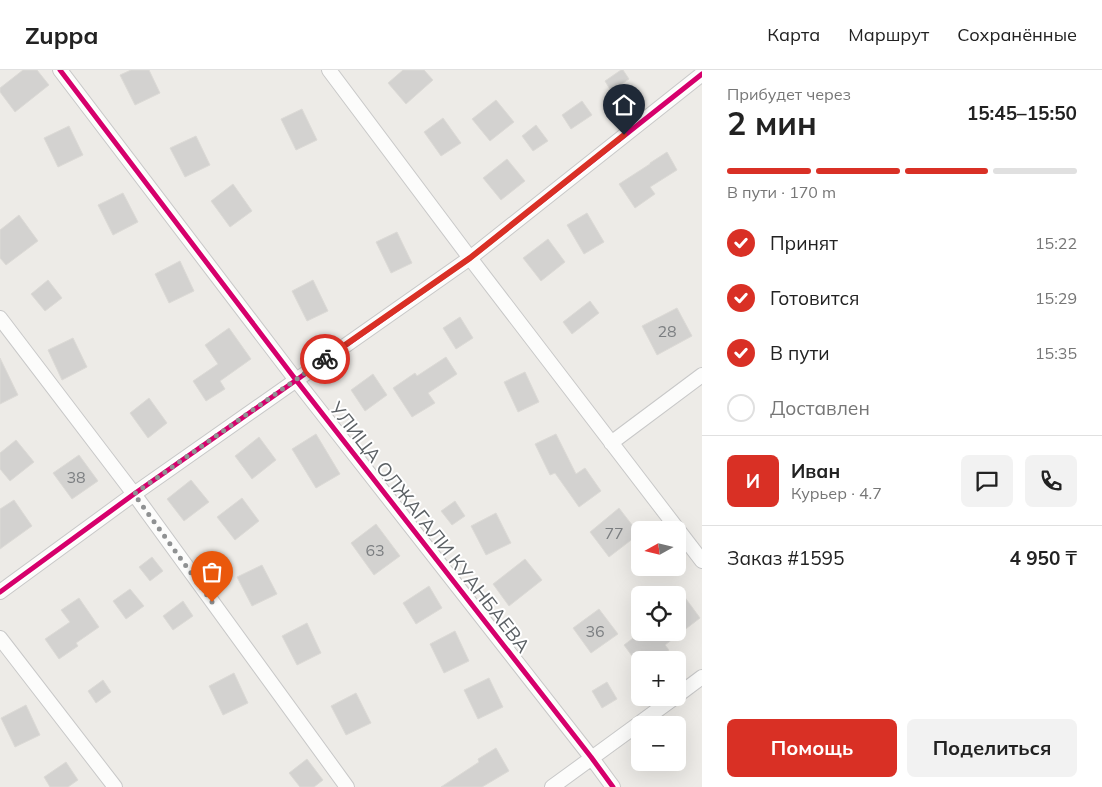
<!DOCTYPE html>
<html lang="ru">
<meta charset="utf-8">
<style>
body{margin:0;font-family:Mulish,sans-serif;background:#f2f2f2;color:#222;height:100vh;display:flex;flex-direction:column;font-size:19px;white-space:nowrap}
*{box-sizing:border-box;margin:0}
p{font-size:16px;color:#767676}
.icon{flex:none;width:28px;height:28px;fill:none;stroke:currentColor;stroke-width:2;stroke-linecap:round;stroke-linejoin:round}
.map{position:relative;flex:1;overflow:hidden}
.details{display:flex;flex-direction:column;background:#fff;width:400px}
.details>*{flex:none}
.needle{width:32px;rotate:262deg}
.controls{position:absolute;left:631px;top:451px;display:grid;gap:10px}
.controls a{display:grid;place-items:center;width:55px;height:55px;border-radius:8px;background:#fff;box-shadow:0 5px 20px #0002;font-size:25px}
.pin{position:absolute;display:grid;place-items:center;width:42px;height:42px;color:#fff;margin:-51px -21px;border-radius:50% 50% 50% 0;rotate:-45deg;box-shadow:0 0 5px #0007}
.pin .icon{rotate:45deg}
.courier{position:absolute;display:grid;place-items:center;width:50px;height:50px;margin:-25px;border:4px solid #d93025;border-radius:50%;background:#fff;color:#222;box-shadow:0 1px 6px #0007}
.head em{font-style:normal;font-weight:700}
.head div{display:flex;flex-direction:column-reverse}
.head{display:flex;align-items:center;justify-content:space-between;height:85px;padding:0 25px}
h1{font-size:32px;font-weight:700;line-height:38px}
.bar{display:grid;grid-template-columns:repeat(4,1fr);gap:8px 5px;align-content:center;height:60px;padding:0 25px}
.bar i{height:6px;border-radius:4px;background:#e0e0e0}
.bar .selected{background:#d93025}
.bar p{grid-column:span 4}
.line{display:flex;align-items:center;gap:12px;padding:0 25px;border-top:1px solid #e0e0e0}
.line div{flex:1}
.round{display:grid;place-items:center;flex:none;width:52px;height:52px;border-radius:8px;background:#f2f2f2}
ol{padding:0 25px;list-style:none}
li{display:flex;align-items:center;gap:15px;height:55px}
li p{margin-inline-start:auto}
li .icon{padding:5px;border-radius:50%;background:#d93025;color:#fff;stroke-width:4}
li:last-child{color:#767676}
li i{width:28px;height:28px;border:2px solid #e0e0e0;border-radius:50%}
.primary-button{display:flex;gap:10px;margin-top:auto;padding:10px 25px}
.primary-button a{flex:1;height:58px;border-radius:8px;background:#d93025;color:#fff;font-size:20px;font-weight:700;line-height:58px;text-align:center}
.primary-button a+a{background:#f2f2f2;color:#222}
header{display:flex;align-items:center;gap:30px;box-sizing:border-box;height:70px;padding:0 25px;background:#fff;border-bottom:1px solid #e0e0e0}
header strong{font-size:24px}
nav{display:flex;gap:28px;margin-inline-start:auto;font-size:18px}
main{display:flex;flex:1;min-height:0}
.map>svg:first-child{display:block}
</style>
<header>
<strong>Zuppa</strong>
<nav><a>Карта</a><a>Маршрут</a><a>Сохранённые</a></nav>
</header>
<main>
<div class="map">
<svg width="702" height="717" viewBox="0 0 702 717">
<rect width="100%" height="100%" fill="#edebe7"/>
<path fill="#d3d2d0" stroke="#dcdad6" d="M 23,0 L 37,0 L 49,15 L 15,42 L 0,22 L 0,18 Z
M 131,0 L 149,0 L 160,23 L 135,35 L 120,5 Z
M 403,0 L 424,0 L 433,10 L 406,34 L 388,13 Z
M 621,0 L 623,0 L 629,9 L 611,21 L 605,11 Z
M 496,30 L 514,52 L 490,71 L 472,49 Z
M 582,31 L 592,45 L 571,59 L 562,45 Z
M 302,39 L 317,70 L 296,80 L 281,49 Z
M 443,48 L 461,73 L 441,86 L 424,62 Z
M 536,55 L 548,71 L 533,81 L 522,66 Z
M 69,56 L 83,85 L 58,97 L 44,68 Z
M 196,66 L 210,95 L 185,107 L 170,78 Z
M 667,82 L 677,100 L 650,117 L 655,124 L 635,138 L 619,114 L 650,94 L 650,93 Z
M 507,89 L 525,111 L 501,130 L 483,108 Z
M 233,114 L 252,141 L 230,157 L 211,131 Z
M 123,123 L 138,152 L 113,165 L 98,135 Z
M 587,143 L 604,172 L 584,184 L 567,155 Z
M 19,145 L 38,171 L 6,195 L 0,188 L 0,160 Z
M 397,162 L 412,193 L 391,203 L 376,172 Z
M 548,169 L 565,192 L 541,211 L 523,188 Z
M 180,191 L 194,221 L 169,233 L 155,204 Z
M 48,210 L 62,228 L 45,241 L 31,224 Z
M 313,210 L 328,241 L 307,251 L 292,221 Z
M 590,231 L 599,243 L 572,264 L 563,252 Z
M 677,238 L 692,266 L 657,285 L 642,256 Z
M 460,247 L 473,268 L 456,279 L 443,258 Z
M 229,258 L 251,289 L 220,311 L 225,319 L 206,331 L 193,311 L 218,294 L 205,275 Z
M 73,268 L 87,297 L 62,310 L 48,280 Z
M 446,287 L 457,304 L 428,323 L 435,333 L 412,347 L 393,318 L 415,303 L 417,306 Z
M 0,288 L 18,325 L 0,334 Z
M 525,302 L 539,332 L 518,342 L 504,312 Z
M 373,304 L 387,325 L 365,341 L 351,320 Z
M 149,328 L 167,353 L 148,368 L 130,343 Z
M 316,364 L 340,404 L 316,418 L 292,379 Z
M 556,364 L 576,404 L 585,398 L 601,421 L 579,437 L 555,403 L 550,405 L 535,374 Z
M 259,367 L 276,390 L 252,409 L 235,386 Z
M 16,370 L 34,392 L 10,411 L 0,399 L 0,383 Z
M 79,385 L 98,411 L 72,429 L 53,403 Z
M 191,410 L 209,432 L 184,451 L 167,429 Z
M 242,428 L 259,451 L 235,470 L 217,447 Z
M 14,430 L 32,456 L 0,479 L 0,439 Z
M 455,431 L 465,446 L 452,455 L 441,441 Z
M 619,438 L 639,464 L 609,487 L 590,462 Z
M 496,443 L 511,473 L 486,485 L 471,456 Z
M 376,454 L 400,486 L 374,505 L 351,473 Z
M 152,487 L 163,501 L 150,511 L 139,497 Z
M 525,489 L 542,510 L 509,536 L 493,514 Z
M 262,495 L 277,524 L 252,536 L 237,507 Z
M 429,516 L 442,538 L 416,554 L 403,533 Z
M 678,518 L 700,548 L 665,575 L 669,580 L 656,590 L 635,590 L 624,575 L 641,562 L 678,562 Z
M 130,519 L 144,536 L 126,549 L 113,531 Z
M 79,528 L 99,557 L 76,573 L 78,576 L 59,589 L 45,569 L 70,552 L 61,540 Z
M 183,531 L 193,546 L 173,560 L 163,546 Z
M 599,539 L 618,564 L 591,583 L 573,558 Z
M 307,553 L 321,583 L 297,595 L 282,566 Z
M 455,561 L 469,591 L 444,603 L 430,574 Z
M 234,603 L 248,633 L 223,645 L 209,616 Z
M 489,608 L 503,637 L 478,649 L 464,620 Z
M 103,610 L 111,622 L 96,633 L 88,621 Z
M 607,612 L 617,629 L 602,638 L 592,621 Z
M 356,623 L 371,653 L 346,665 L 331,636 Z
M 26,635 L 40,665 L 15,677 L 1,648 Z
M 496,678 L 509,701 L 482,717 L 441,717 L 479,692 L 478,689 Z
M 307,689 L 323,710 L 314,717 L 300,717 L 289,703 Z
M 66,692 L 78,710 L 68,717 L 50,717 L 44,707 Z"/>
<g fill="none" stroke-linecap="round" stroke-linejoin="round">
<defs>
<path id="street" d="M 60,0 L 296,310 L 591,687 L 613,717
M 329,0 L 470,188 L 702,491
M 0,248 L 134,424 L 347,717
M 611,373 L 702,305
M 0,522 L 134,424 L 470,188 L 702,4
M 0,568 L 115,717
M 678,625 L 702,607
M 552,717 L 674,628"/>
</defs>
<use href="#street" stroke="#c8c8c8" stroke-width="16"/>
<use href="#street" stroke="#fcfcfb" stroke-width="14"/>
<defs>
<path id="cycleway" d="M 60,0 L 296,310 L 591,687 L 613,717
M 0,522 L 134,424 L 470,188 L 702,4"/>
</defs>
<use href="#cycleway" stroke="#fff" stroke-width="8"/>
<use href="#cycleway" stroke="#d6006c" stroke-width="5"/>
</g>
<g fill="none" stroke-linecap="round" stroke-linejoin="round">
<path stroke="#8f9192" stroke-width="5" stroke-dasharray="0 9" d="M 212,532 L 134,424 L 325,289"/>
<path stroke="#d93025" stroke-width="6" d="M 325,289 L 470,188 L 624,65"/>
</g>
<g text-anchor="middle" stroke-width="4" stroke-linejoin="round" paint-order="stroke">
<g font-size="16" fill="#7b7e81">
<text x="667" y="267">28</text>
<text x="76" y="413">38</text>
<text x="614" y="469">77</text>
<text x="375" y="486">63</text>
<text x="595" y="567">36</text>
</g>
<g font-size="19" fill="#5c6165" stroke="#fff">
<text transform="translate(430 457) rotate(52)" y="7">УЛИЦА ОЛЖАГАЛИ КУАНБАЕВА</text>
</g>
</g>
</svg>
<div class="controls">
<a><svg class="needle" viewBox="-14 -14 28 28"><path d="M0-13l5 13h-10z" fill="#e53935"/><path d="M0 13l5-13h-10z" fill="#767676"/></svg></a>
<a><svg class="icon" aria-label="locate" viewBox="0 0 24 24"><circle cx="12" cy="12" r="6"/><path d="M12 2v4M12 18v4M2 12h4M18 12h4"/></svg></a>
<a>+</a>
<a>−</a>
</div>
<div class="pin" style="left:212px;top:532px;background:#ea580c"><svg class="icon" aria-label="bag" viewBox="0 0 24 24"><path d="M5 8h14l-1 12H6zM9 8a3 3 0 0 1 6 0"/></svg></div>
<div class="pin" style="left:624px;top:65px;background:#1f2937"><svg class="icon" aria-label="home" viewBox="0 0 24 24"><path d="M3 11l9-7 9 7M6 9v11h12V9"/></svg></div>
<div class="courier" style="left:325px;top:289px"><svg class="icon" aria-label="bike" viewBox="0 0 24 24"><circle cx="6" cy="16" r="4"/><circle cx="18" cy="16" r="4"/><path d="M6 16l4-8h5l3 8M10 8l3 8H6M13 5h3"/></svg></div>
</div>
<section class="details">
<div class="head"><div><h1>2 мин</h1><p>Прибудет через</p></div><em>15:45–15:50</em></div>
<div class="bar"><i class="selected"></i><i class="selected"></i><i class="selected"></i><i></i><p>В пути · 170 m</p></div>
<ol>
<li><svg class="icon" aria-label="check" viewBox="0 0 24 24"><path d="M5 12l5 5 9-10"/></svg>Принят<p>15:22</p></li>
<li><svg class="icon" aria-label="check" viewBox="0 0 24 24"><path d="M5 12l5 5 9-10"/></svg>Готовится<p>15:29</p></li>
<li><svg class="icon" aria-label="check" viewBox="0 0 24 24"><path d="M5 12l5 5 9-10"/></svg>В пути<p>15:35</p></li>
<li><i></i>Доставлен</li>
</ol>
<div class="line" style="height:90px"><b class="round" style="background:#d93025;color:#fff">И</b><div><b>Иван</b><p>Курьер · 4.7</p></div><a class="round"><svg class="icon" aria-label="chat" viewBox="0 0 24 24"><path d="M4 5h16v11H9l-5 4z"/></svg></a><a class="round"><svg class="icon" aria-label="phone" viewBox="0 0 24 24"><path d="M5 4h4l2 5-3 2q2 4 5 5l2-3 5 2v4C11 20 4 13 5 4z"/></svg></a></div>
<div class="line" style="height:65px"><div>Заказ #1595</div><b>4 950 ₸</b></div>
<div class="primary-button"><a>Помощь</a><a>Поделиться</a></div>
</section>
</main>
